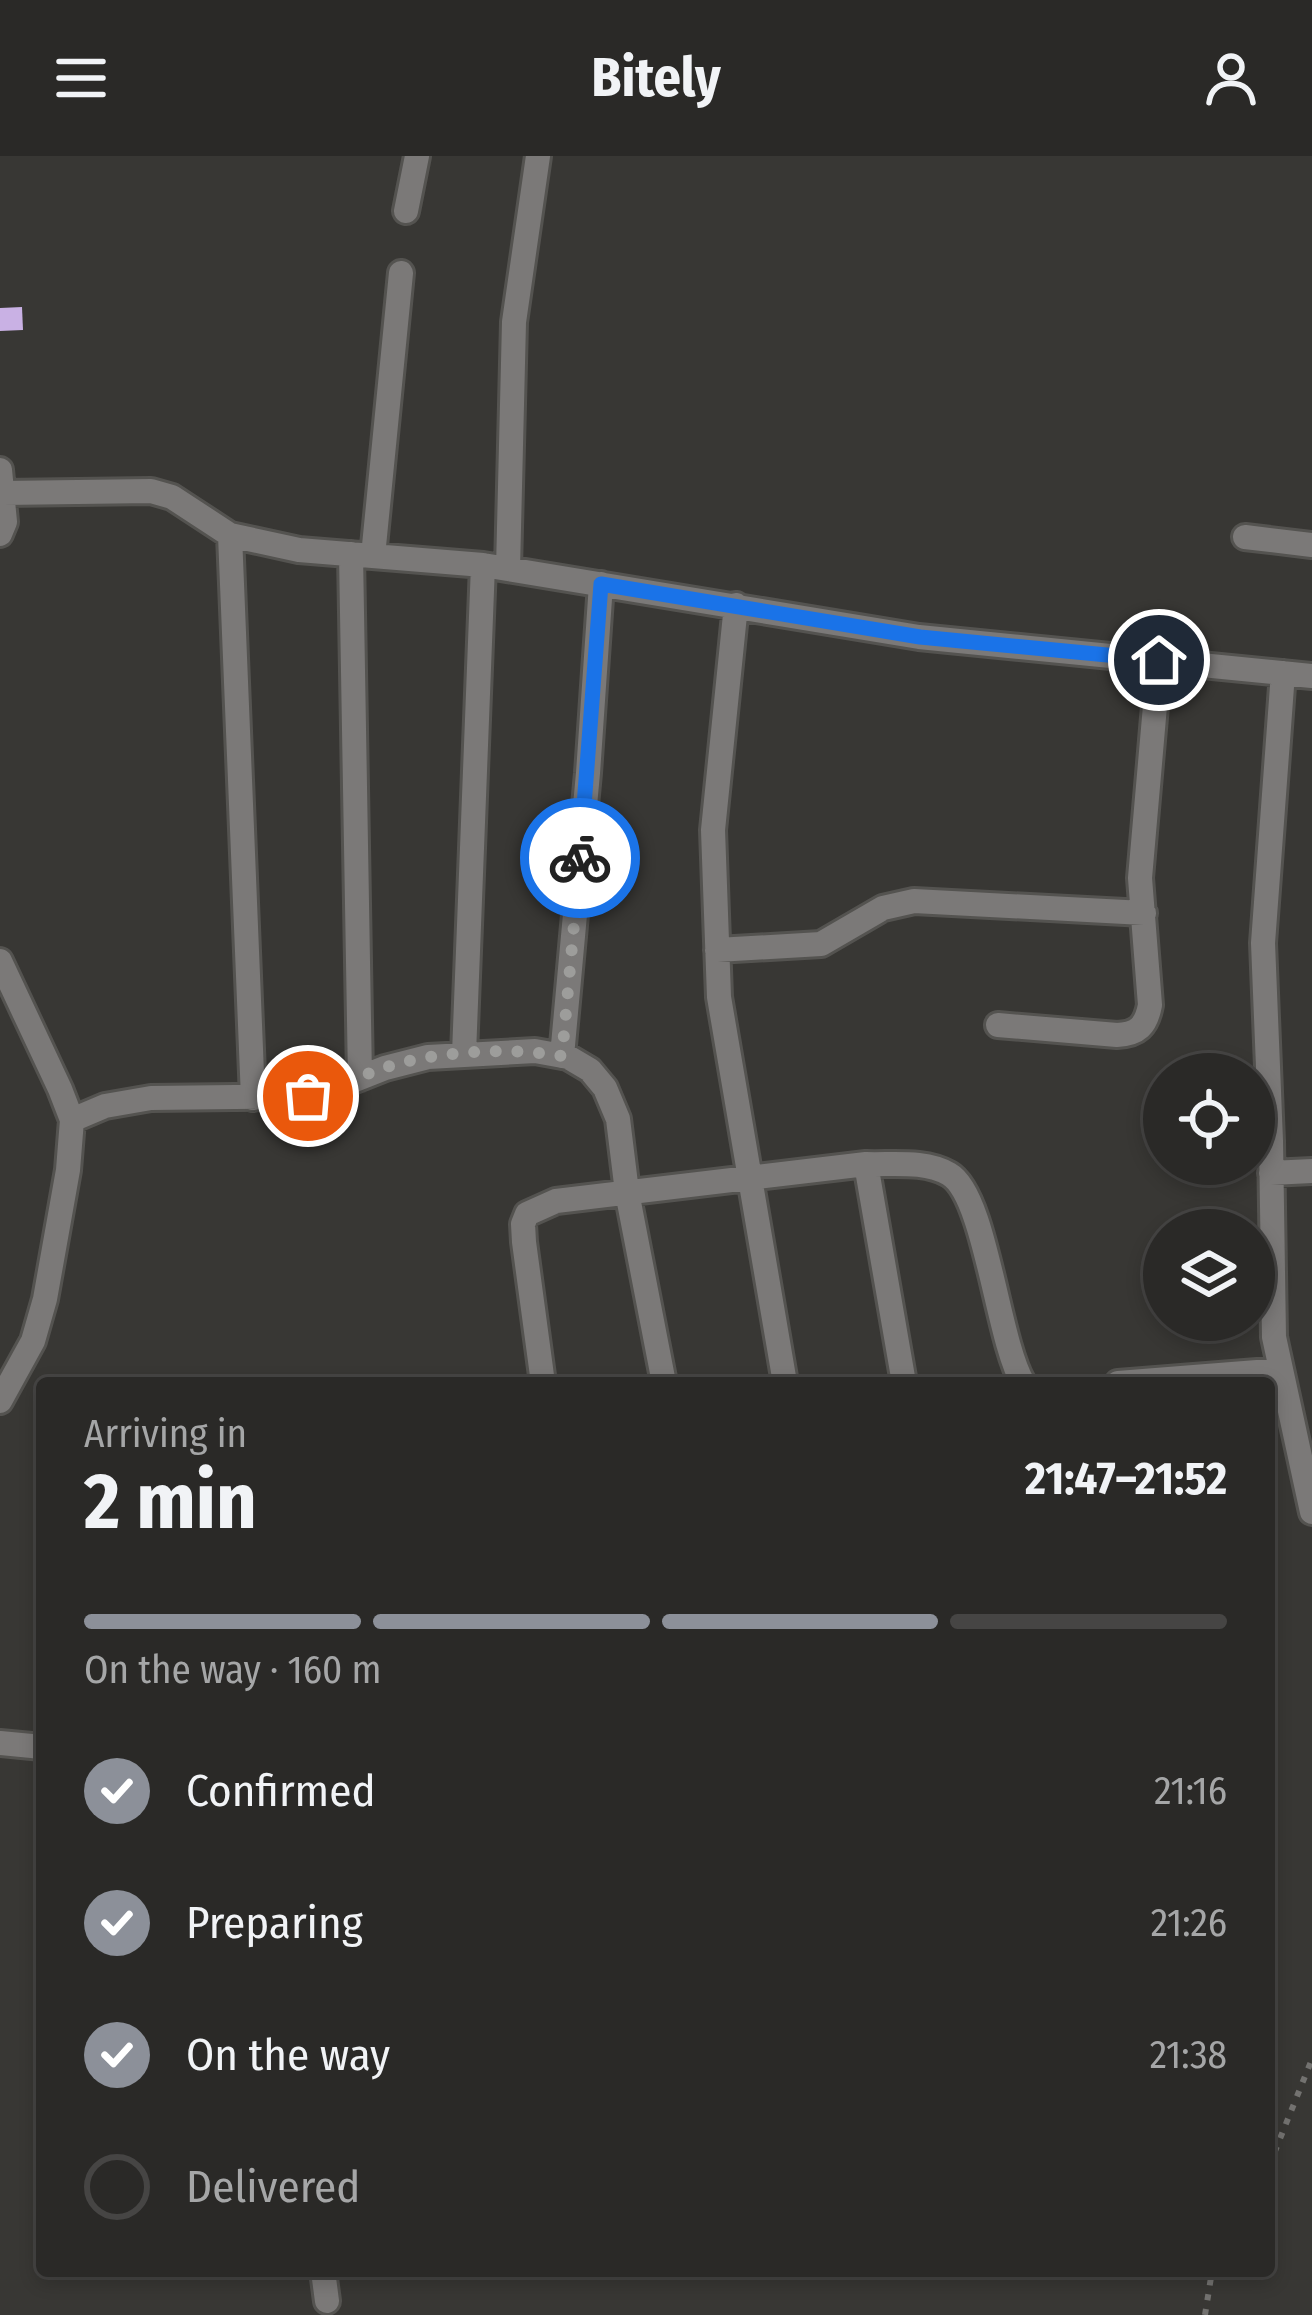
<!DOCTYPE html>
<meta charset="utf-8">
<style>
body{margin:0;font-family:"Fira Sans Condensed",sans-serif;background:#32312f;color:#f1f3f6;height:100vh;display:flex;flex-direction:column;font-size:45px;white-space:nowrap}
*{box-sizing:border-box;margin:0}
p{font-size:39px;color:#a5a6a7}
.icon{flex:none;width:66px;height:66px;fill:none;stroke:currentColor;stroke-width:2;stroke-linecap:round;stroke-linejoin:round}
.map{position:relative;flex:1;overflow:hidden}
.sheet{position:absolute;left:36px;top:1221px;width:1239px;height:900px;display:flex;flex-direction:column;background:#2a2927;border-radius:12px;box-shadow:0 6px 18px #0003,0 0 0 3px #464544}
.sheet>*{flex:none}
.fabs{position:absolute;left:1143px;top:897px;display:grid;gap:24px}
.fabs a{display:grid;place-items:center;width:132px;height:132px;border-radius:50%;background:#2a2927;box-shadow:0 6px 18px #0003,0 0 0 3px #464544;font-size:60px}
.pin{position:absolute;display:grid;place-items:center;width:102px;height:102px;color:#fff;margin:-51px;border:6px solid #fff;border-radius:50%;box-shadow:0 3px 12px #0007}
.courier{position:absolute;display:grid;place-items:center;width:120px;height:120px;margin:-60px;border:9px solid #1a73e8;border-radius:50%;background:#fff;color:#222;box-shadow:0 3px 15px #0007}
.head em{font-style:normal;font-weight:700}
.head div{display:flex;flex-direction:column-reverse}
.head{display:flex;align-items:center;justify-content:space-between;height:204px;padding:0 48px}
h1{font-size:78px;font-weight:700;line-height:90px}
.bar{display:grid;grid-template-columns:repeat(4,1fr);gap:18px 12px;align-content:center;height:144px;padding:0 48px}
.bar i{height:15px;border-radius:9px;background:#464544}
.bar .current{background:#8c9099}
.bar p{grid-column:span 4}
ol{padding:0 48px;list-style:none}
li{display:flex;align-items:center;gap:36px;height:132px}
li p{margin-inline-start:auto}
li .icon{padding:12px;border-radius:50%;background:#8c9099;color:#fff;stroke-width:4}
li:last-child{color:#a5a6a7}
li i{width:66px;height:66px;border:6px solid #464544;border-radius:50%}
header{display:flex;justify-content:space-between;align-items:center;height:156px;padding:0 48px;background:#2a2927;font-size:54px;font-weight:700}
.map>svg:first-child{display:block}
</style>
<header><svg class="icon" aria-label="menu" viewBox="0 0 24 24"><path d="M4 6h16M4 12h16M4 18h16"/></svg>Bitely<svg class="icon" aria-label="person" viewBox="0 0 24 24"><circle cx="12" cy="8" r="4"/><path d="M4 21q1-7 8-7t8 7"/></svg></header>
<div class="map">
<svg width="1312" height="2159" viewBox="0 0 1312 2159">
<rect width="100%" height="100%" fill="#383734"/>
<path fill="#c9b1e4" d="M 22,151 L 23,174 L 0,175 L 0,152 Z"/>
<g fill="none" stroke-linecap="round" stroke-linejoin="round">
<defs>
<path id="street" d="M 406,55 L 417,0
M 0,314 L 5,366 L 0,378
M 3,337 L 151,335 L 172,341 L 230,379 L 299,394 L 483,409 L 919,481 L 1312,520
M 230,379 L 253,942
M 1245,381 L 1312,389
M 351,398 L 360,922
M 373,400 L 401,117
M 508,413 L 514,166 L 538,0
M 736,449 L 713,674 L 719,841 L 785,1227
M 1283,517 L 1263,787 L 1271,985 L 1274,1181 L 1312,1356
M 717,794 L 821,788 L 883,752 L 914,745 L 1144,757
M 0,805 L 60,933 L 72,964 L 68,1014 L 45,1143 L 33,1185 L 0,1245
M 998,869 L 1117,879 C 1138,878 1146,870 1150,849 L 1140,722 L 1159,504
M 464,898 L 483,409
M 562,900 L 588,617 L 601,428
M 72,964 L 105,950 L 151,942 L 308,940 L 337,931 L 385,912 L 428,901 L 535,895 L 568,901 L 590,914 L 605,932 L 618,963 L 627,1036 L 664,1227
M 866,1008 L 904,1227
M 1271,1017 L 1312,1015
M 543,1227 L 524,1086 L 523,1068 L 527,1058 L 556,1045 L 866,1008 C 892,1009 925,1004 949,1018 C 986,1039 997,1183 1023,1227
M 1118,1227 L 1281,1214
M 0,1587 L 42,1591
M 323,2115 L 327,2145"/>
</defs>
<use href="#street" stroke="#545350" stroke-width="30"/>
<path stroke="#737270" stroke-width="6" stroke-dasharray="6 9" stroke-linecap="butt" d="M 1269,2010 L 1312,1903
M 1205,2159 L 1212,2115"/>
<use href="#street" stroke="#7b7978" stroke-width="24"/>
</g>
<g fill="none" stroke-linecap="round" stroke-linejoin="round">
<path stroke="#9d9d9b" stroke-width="12" stroke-dasharray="0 21.6" d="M 308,940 C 335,932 360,920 387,911 C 436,895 512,891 562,900 L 580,702"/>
<path stroke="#1a73e8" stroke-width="15" d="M 580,702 L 601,428 L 920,481 L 1159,504"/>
</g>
</svg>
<div class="fabs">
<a><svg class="icon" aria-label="locate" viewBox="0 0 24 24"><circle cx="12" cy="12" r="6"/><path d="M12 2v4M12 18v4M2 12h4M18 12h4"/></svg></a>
<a><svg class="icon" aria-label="layers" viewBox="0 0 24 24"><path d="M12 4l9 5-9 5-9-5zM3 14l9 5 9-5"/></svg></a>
</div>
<div class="pin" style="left:308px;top:940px;background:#ea580c"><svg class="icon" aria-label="bag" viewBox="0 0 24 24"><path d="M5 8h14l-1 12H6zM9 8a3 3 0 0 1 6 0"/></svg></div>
<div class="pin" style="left:1159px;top:504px;background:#1f2937"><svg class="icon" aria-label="home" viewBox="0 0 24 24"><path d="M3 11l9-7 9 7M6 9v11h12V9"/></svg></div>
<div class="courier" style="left:580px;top:702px"><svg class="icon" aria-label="bike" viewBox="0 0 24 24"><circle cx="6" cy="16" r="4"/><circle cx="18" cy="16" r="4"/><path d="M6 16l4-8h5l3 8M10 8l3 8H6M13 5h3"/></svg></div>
<section class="sheet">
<div class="head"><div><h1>2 min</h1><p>Arriving in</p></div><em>21:47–21:52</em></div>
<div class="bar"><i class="current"></i><i class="current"></i><i class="current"></i><i></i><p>On the way · 160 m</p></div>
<ol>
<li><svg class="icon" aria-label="check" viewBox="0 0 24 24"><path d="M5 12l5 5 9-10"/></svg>Confirmed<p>21:16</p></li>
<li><svg class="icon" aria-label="check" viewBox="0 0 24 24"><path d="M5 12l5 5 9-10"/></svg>Preparing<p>21:26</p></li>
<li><svg class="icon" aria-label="check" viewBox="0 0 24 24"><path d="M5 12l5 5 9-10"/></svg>On the way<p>21:38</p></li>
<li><i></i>Delivered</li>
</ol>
</section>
</div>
